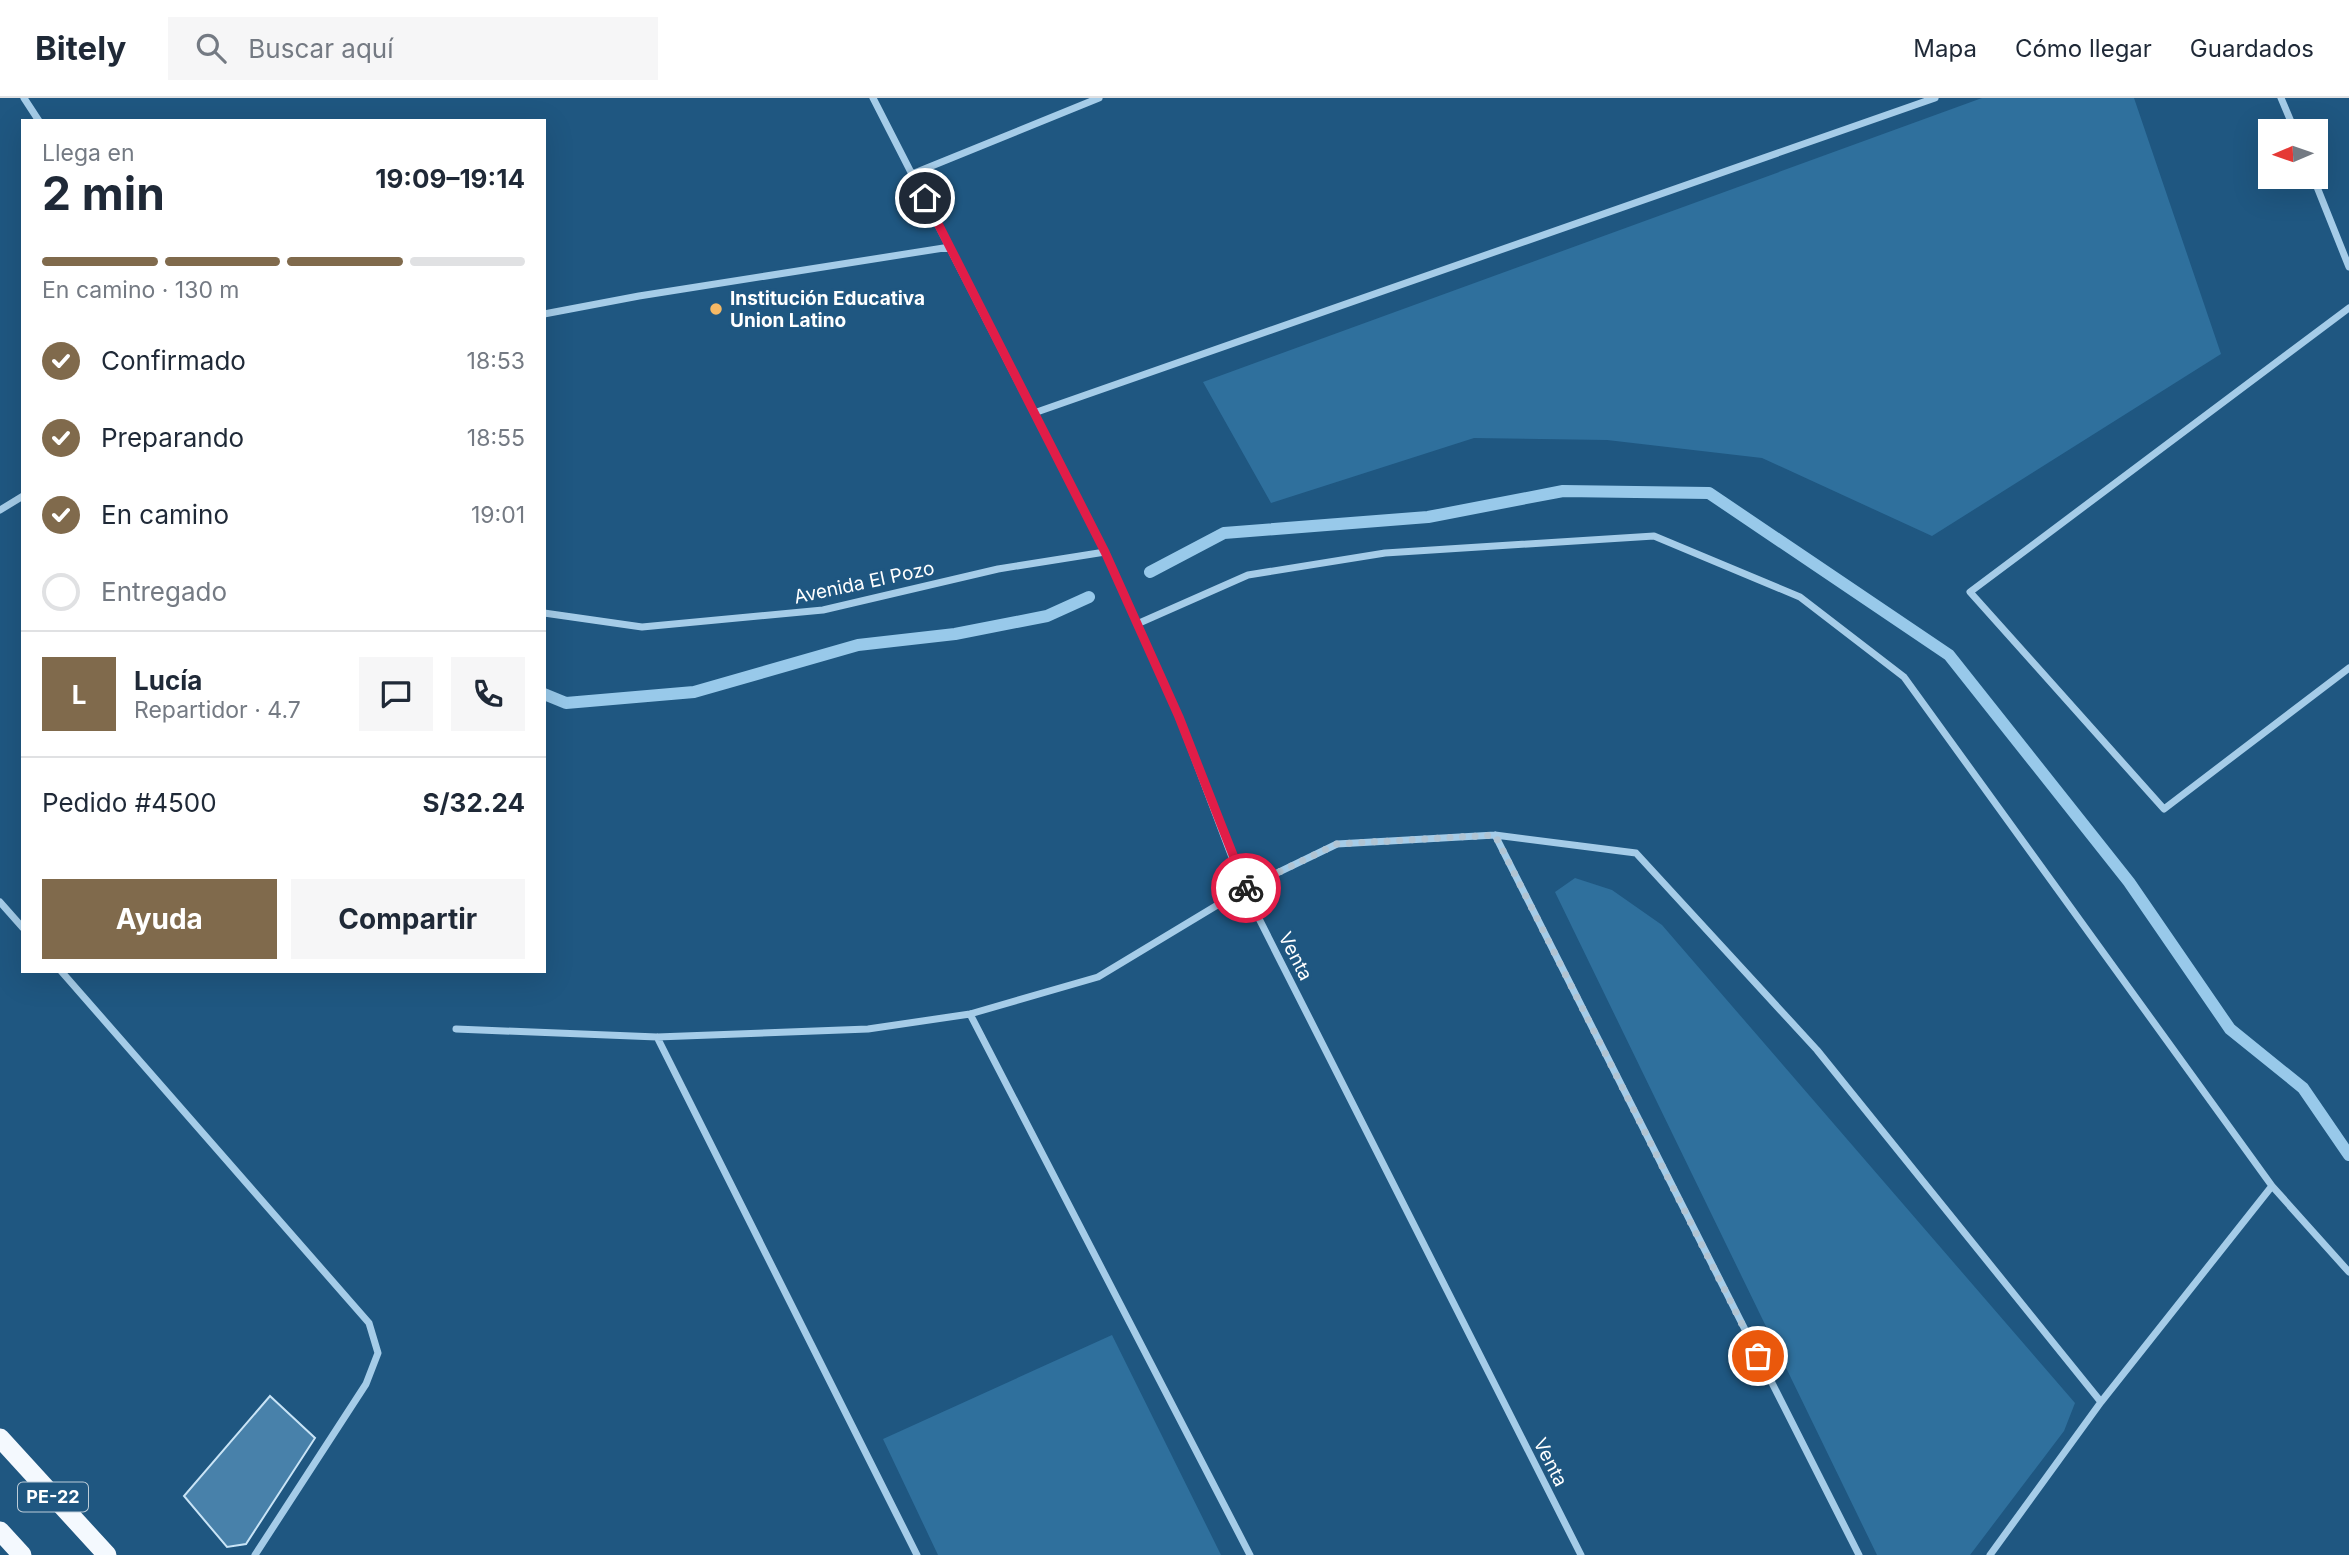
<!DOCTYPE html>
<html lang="es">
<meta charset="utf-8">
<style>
body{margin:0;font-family:Inter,sans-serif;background:#f6f6f7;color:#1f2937;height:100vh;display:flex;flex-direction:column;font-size:26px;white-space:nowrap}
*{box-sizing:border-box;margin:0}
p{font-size:23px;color:#747a83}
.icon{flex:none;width:38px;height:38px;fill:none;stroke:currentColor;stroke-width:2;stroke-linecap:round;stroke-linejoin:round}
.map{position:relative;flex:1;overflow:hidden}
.panel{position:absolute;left:21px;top:21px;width:525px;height:854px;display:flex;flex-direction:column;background:#fff;border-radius:0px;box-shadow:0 7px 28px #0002}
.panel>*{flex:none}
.needle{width:46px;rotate:268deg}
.controls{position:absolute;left:2258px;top:21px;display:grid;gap:14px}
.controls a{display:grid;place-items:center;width:70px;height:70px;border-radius:0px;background:#fff;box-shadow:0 7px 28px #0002;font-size:35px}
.pin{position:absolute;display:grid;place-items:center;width:60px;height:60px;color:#fff;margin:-30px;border:4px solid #fff;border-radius:50%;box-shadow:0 2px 7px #0007}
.courier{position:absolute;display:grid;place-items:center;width:70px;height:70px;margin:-35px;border:5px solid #e11d48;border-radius:50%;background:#fff;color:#222;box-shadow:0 2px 9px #0007}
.headline em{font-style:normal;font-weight:700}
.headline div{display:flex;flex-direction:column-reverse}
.headline{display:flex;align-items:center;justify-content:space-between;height:119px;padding:0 21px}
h1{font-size:46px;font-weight:700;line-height:52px}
.bar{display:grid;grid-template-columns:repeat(4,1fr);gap:10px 7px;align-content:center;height:84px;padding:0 21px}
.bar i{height:9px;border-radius:5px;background:#e0e1e3}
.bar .current{background:#806a4c}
.bar p{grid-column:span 4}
.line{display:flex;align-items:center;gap:18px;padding:0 21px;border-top:2px solid #e0e1e3}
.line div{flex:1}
.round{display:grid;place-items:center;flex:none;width:74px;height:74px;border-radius:0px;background:#f6f6f7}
ol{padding:0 21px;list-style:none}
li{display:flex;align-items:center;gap:21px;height:77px}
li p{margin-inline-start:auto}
li .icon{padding:7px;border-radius:50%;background:#806a4c;color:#fff;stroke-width:4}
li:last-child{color:#747a83}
li i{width:38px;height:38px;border:4px solid #e0e1e3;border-radius:50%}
.cta{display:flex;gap:14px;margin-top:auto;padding:14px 21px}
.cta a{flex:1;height:80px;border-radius:0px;background:#806a4c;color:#fff;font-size:28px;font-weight:700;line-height:80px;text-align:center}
.cta a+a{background:#f6f6f7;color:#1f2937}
header{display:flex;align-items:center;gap:42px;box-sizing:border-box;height:98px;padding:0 35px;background:#fff;border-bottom:2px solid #e0e1e3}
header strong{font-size:33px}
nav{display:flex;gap:38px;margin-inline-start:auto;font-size:24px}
.search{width:490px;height:63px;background:#f6f6f7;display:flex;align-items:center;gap:18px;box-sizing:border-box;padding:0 24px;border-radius:0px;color:#747a83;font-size:26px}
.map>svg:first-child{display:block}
</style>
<header>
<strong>Bitely</strong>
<div class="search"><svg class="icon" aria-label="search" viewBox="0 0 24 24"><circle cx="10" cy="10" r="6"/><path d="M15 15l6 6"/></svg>Buscar aquí</div>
<nav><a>Mapa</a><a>Cómo llegar</a><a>Guardados</a></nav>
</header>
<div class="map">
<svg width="2349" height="1457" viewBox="0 0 2349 1457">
<rect width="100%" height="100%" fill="#1f5781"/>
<path fill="#2f709d" d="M 1982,0 L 2134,0 L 2221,256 L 1932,438 L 1762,360 L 1607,342 L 1474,340 L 1271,405 L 1203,284 Z
M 1575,780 L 1612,792 L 1662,827 L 2075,1305 L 2064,1333 L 1970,1457 L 1877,1457 L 1555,794 Z
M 1112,1237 L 1221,1457 L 938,1457 L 883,1341 Z"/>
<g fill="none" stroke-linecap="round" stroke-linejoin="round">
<path stroke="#98c9ea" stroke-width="12" d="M 1150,474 L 1224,435 L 1428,419 L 1563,393 L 1709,395 L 1949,557 L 2129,784 L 2230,931 L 2303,990 L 2349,1057
M 544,596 L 566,605 L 694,594 L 858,547 L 955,536 L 1047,518 L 1089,499"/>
</g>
<path fill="#4881aa" stroke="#c9e4f6" stroke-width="2" d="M 270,1298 L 315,1340 L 246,1446 L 227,1449 L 184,1398 Z"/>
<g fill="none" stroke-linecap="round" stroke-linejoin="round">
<path stroke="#a5cce8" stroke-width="7" d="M 24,0 L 39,23
M 873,0 L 1105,454 L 1179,619 L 1244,791 L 1581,1457
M 2281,0 L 2295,33
M 912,76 L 1099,0
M 2313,79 L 2349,169
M 2349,210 L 1970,494 L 2164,711 L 2349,570
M 544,216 L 639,198 L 950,149
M 1034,315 L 1935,0
M 0,412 L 23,398
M 544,515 L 642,529 L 823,512 L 998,471 L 1105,454
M 1137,526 L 1248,477 L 1385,455 L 1654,438 L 1800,499 L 1904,579 L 2272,1088 L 2349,1174
M 1495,737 L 1859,1457
M 0,804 L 23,830
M 61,873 L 369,1225 L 378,1255 L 366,1286 L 255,1457
M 970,916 L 1250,1457
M 456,931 L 657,939 L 868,931 L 970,916 L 1098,879 L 1244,791 L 1337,746 L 1495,737 L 1636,755 L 1817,952 L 2101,1304
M 657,939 L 917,1457
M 1990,1457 L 2101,1304 L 2272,1088"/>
<path stroke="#f4f9fe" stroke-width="19" d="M 0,1340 L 107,1457
M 0,1433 L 22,1457"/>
</g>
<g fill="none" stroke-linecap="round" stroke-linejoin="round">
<path stroke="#b1c4d3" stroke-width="7" stroke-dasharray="0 12.6" d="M 1246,790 L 1337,746 L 1495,737 L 1758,1258"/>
<path stroke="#e11d48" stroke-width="9" d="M 925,100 L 1105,454 L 1179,619 L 1246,790"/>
</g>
<circle fill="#f6b965" stroke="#1f5781" stroke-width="2.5" cx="716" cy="211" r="7"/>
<g text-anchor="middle" stroke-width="6" stroke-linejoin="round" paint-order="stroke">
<rect fill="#1f5781" stroke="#bccdd9" stroke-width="2" x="18" y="1384.5" width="70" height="29" rx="5"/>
<g font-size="18" font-weight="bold" fill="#fff">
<text x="53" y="1405">PE-22</text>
</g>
<g font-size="19" font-weight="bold" fill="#fff" stroke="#1f5781" text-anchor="start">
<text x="730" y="207">Institución Educativa<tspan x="730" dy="22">Union Latino</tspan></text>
</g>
<g font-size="19" fill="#fff" stroke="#1f5781">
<text transform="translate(864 484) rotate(-12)" y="7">Avenida El Pozo</text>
<text transform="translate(1296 858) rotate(63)" y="7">Venta</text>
<text transform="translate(1551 1364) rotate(63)" y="7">Venta</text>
</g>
</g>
</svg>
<div class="controls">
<a><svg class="needle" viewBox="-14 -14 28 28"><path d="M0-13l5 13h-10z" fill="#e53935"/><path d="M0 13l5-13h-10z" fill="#747a83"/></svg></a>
</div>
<div class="pin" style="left:1758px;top:1258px;background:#ea580c"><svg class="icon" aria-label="bag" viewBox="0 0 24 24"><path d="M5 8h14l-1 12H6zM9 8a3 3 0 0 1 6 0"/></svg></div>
<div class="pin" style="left:925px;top:100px;background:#1f2937"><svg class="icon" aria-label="home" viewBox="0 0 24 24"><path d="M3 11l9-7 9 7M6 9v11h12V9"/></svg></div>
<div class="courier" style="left:1246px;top:790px"><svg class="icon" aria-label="bike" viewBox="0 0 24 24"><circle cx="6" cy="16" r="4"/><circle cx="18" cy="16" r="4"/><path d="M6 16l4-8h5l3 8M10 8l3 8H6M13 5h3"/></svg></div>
<section class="panel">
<div class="headline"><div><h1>2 min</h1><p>Llega en</p></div><em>19:09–19:14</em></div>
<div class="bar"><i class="current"></i><i class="current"></i><i class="current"></i><i></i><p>En camino · 130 m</p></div>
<ol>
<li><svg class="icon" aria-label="check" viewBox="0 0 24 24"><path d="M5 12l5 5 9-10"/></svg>Confirmado<p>18:53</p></li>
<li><svg class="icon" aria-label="check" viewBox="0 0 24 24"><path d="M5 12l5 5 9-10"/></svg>Preparando<p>18:55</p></li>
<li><svg class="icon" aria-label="check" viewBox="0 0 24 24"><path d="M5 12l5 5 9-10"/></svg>En camino<p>19:01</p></li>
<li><i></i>Entregado</li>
</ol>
<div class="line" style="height:126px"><b class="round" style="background:#806a4c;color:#fff">L</b><div><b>Lucía</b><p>Repartidor · 4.7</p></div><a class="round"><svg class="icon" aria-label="chat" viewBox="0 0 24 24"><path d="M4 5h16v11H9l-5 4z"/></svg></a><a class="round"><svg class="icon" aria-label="phone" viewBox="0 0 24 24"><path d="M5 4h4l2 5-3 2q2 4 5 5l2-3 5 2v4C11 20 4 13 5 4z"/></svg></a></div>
<div class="line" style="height:91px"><div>Pedido #4500</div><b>S/32.24</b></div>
<div class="cta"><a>Ayuda</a><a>Compartir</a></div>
</section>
</div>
